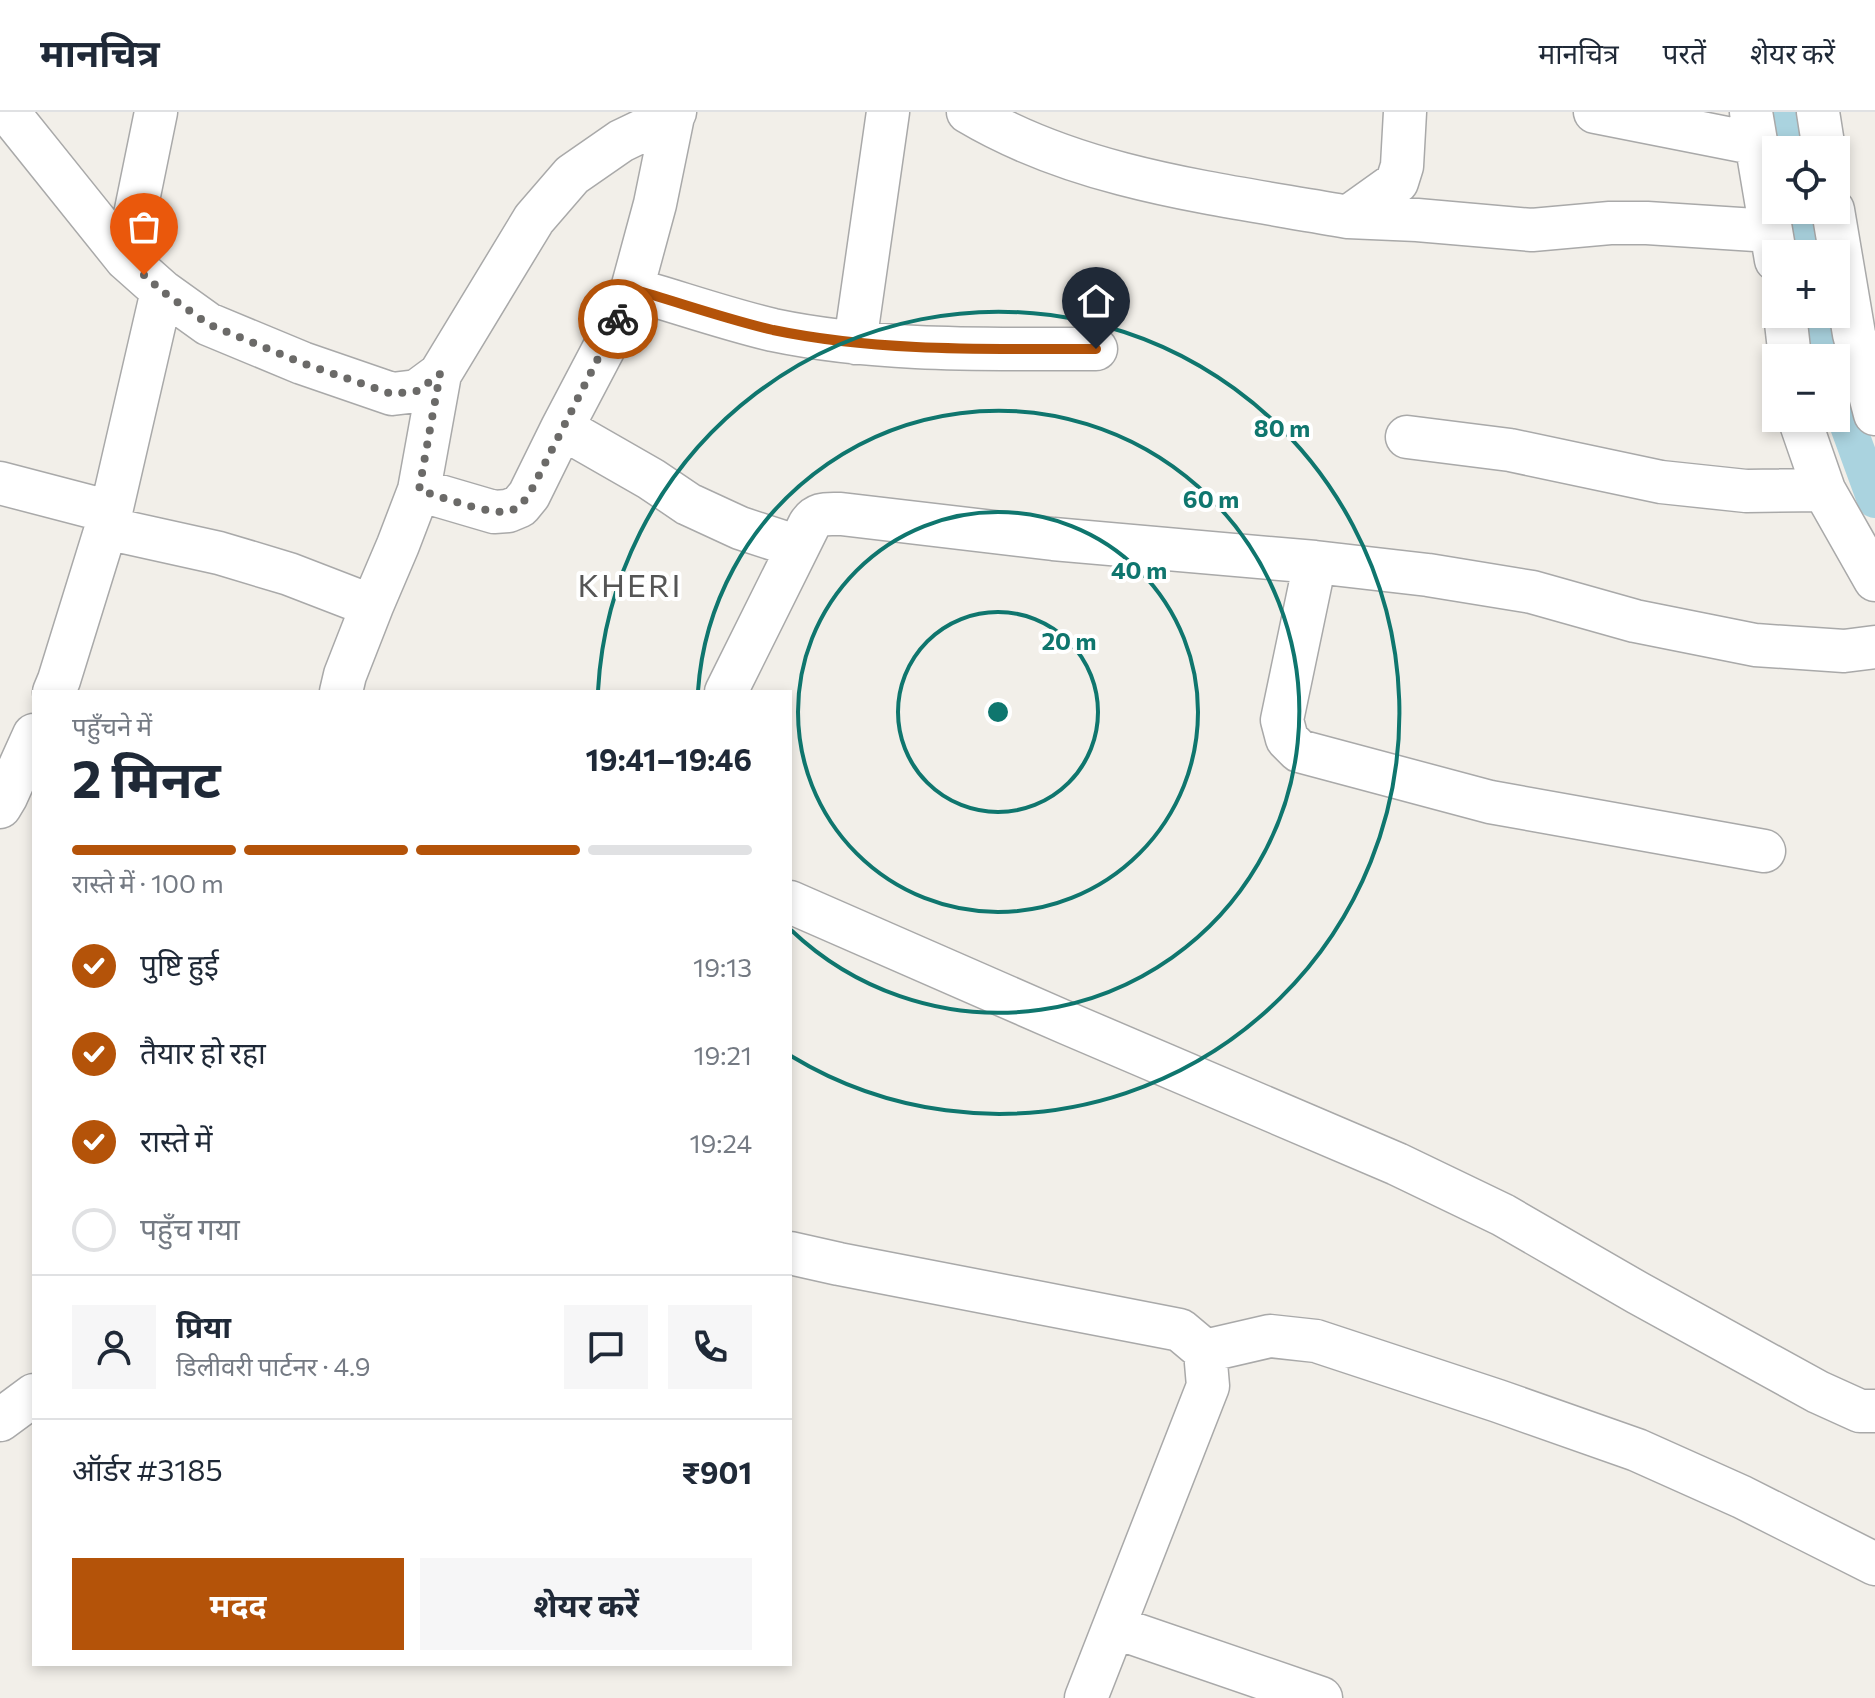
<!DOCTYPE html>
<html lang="hi">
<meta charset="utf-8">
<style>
body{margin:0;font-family:Commissioner,"Noto Sans Devanagari",sans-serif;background:#f6f6f7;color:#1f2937;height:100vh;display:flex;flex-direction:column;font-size:30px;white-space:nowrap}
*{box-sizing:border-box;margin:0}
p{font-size:26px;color:#747a83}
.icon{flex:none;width:44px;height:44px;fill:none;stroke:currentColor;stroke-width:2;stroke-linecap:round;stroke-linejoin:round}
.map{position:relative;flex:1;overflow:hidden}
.drawer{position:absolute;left:32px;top:578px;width:760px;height:976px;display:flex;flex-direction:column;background:#fff;border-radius:0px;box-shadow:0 4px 12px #0003}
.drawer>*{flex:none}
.fabs{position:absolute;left:1762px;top:24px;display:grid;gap:16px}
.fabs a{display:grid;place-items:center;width:88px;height:88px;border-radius:0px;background:#fff;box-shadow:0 4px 12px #0003;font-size:40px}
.pin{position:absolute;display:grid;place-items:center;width:68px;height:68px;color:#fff;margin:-82px -34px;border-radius:50% 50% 50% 0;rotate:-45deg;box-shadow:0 0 8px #0007}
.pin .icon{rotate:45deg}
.courier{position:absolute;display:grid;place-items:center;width:80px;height:80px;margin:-40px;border:6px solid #b45309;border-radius:50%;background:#fff;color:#222;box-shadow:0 2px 10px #0007}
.overview em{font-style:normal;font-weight:700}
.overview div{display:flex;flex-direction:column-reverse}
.overview{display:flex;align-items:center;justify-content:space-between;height:136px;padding:0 40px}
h1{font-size:52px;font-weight:700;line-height:60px}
.bar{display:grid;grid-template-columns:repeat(4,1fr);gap:12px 8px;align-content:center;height:96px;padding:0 40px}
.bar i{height:10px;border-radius:6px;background:#e0e1e3}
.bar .selected{background:#b45309}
.bar p{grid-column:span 4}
.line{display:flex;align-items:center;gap:20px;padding:0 40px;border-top:2px solid #e0e1e3}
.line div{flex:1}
.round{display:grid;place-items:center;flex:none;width:84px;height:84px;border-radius:0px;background:#f6f6f7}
ol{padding:0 40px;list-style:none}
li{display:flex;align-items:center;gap:24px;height:88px}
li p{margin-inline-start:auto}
li .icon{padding:8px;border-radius:50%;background:#b45309;color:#fff;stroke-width:4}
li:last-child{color:#747a83}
li i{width:44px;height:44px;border:4px solid #e0e1e3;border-radius:50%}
.button{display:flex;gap:16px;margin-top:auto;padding:16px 40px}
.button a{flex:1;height:92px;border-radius:0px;background:#b45309;color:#fff;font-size:32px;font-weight:700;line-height:92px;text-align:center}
.button a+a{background:#f6f6f7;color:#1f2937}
header{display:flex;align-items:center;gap:48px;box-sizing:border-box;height:112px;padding:0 40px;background:#fff;border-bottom:2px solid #e0e1e3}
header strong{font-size:38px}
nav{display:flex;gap:44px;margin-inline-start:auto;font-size:28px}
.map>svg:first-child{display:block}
</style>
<header>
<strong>मानचित्र</strong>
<nav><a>मानचित्र</a><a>परतें</a><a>शेयर करें</a></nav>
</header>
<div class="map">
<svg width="1875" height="1586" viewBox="0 0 1875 1586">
<rect width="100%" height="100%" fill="#f2efe9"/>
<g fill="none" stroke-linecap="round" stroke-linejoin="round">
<path stroke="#aad3df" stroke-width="36" d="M 1789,0 L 1795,38
M 1805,98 L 1812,142
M 1822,202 L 1829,246
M 1836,281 L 1875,388"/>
<defs>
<path id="minor" d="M 8,0 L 126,147 L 162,179 L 208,212 L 302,251 L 392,282 L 417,279 L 440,262 L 534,107 L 572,63 L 621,29 L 673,4 L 675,0
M 968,0 C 1082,68 1220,82 1348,105 L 1397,70 L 1402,54 L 1405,0
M 1595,0 L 1757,32
M 1751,0 L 1776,148
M 1818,0 L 1824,38
M 673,4 L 655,92 L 632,177 C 678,190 726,207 773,218 C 878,240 988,237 1096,237
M 1833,98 L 1854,222 L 1875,302
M 1348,105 L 1417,108 L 1532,118 L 1610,111 L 1647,111 L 1771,119
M 126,147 L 156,0
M 1785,202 L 1790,246
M 855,231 L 888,0
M 1799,306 L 1824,378 L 1875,468
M 562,316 L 651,367 L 688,392 L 740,416 L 798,435
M 1407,325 L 1510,338 L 1661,370 L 1746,379 L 1824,378
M 0,371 L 111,400
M 419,378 L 494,400 L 508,399 L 520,394 L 529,383 L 562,316 L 604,236 L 632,177
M 106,416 L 219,441 L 289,462 L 372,494
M 1315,450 L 1282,608 L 1287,627 L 1299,639 L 1490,690 L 1764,739
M 54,580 L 59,568 L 111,400 L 162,179
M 341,580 L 345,563 L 372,494 L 398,433 L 419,378 L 440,262
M 726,580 L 809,413 C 817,400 827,402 841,402 L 1053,427 L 1315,450 L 1428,463 L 1532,480 L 1635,509 L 1755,533 L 1844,539 L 1875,535
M 0,695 L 6,685 L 34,623
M 790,790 L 1069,912 L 1397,1052 L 1503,1103 L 1638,1181 L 1818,1280 L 1860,1299 L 1875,1299
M 790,1141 L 839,1152 L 1180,1218 L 1205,1239 L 1208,1274 L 1086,1586
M 1205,1239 L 1270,1224 L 1316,1229 L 1498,1289 L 1637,1338 L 1742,1385 L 1875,1452
M 0,1308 L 34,1283
M 1114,1515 L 1321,1586"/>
</defs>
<use href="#minor" stroke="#a9a9a9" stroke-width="45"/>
<use href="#minor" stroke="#fff" stroke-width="42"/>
</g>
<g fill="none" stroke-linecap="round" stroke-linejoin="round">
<path stroke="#6b6a68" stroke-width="8" stroke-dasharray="0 14.4" d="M 144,163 L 162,179 L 208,212 L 302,251 L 392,282 L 417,279 L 440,262 L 419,378 C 440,384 490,404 509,399 C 518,397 523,390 529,383 L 618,207"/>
<path stroke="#b45309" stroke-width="10" d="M 618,207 L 632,177 C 678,190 726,207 773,218 C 878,240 988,237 1096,237"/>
</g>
<g fill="none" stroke="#0f766e" stroke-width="4">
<circle cx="998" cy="600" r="100"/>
<circle cx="998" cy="600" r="200"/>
<path d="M698 579A301 301 0 1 1 791 818"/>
<path d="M598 579A401 401 0 1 1 791 944"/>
</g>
<g text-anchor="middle" stroke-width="8" stroke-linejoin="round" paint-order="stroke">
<g font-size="32" letter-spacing="2" fill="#555" stroke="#fff">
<text x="630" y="485">KHERI</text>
</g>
</g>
<circle cx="998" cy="600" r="12" fill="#0f766e" stroke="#fff" stroke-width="4"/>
<g font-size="24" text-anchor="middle" font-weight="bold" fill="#0f766e" stroke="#fff" stroke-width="8" stroke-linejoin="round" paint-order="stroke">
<text x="1282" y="325">80 m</text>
<text x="1211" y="396">60 m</text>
<text x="1139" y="467">40 m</text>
<text x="1069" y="538">20 m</text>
</g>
</svg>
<div class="fabs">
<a><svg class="icon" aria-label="locate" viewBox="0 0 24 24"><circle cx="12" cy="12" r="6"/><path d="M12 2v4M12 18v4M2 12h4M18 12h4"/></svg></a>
<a>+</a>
<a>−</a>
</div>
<div class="pin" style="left:144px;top:163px;background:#ea580c"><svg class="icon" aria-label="bag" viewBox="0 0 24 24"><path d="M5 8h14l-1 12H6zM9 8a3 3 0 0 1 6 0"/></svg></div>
<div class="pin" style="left:1096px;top:237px;background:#1f2937"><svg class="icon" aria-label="home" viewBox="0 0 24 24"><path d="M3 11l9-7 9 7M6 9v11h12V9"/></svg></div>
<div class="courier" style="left:618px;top:207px"><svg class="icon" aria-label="bike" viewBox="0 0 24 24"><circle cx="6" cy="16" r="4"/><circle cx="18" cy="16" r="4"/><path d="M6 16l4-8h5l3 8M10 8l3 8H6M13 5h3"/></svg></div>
<section class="drawer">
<div class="overview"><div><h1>2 मिनट</h1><p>पहुँचने में</p></div><em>19:41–19:46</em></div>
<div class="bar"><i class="selected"></i><i class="selected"></i><i class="selected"></i><i></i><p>रास्ते में · 100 m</p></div>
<ol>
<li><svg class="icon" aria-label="check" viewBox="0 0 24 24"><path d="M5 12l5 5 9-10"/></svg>पुष्टि हुई<p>19:13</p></li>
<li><svg class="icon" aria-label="check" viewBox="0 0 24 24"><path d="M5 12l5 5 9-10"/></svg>तैयार हो रहा<p>19:21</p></li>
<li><svg class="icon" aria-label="check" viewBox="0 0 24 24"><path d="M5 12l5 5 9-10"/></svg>रास्ते में<p>19:24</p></li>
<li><i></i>पहुँच गया</li>
</ol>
<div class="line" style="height:144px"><a class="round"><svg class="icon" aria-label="person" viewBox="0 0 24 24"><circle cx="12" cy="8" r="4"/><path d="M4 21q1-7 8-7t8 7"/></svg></a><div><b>प्रिया</b><p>डिलीवरी पार्टनर · 4.9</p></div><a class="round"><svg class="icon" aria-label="chat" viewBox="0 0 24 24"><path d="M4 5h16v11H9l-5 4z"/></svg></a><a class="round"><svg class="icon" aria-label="phone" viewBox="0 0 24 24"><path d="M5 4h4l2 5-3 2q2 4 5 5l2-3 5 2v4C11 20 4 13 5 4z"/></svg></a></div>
<div class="line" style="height:104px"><div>ऑर्डर #3185</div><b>₹901</b></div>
<div class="button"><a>मदद</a><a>शेयर करें</a></div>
</section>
</div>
